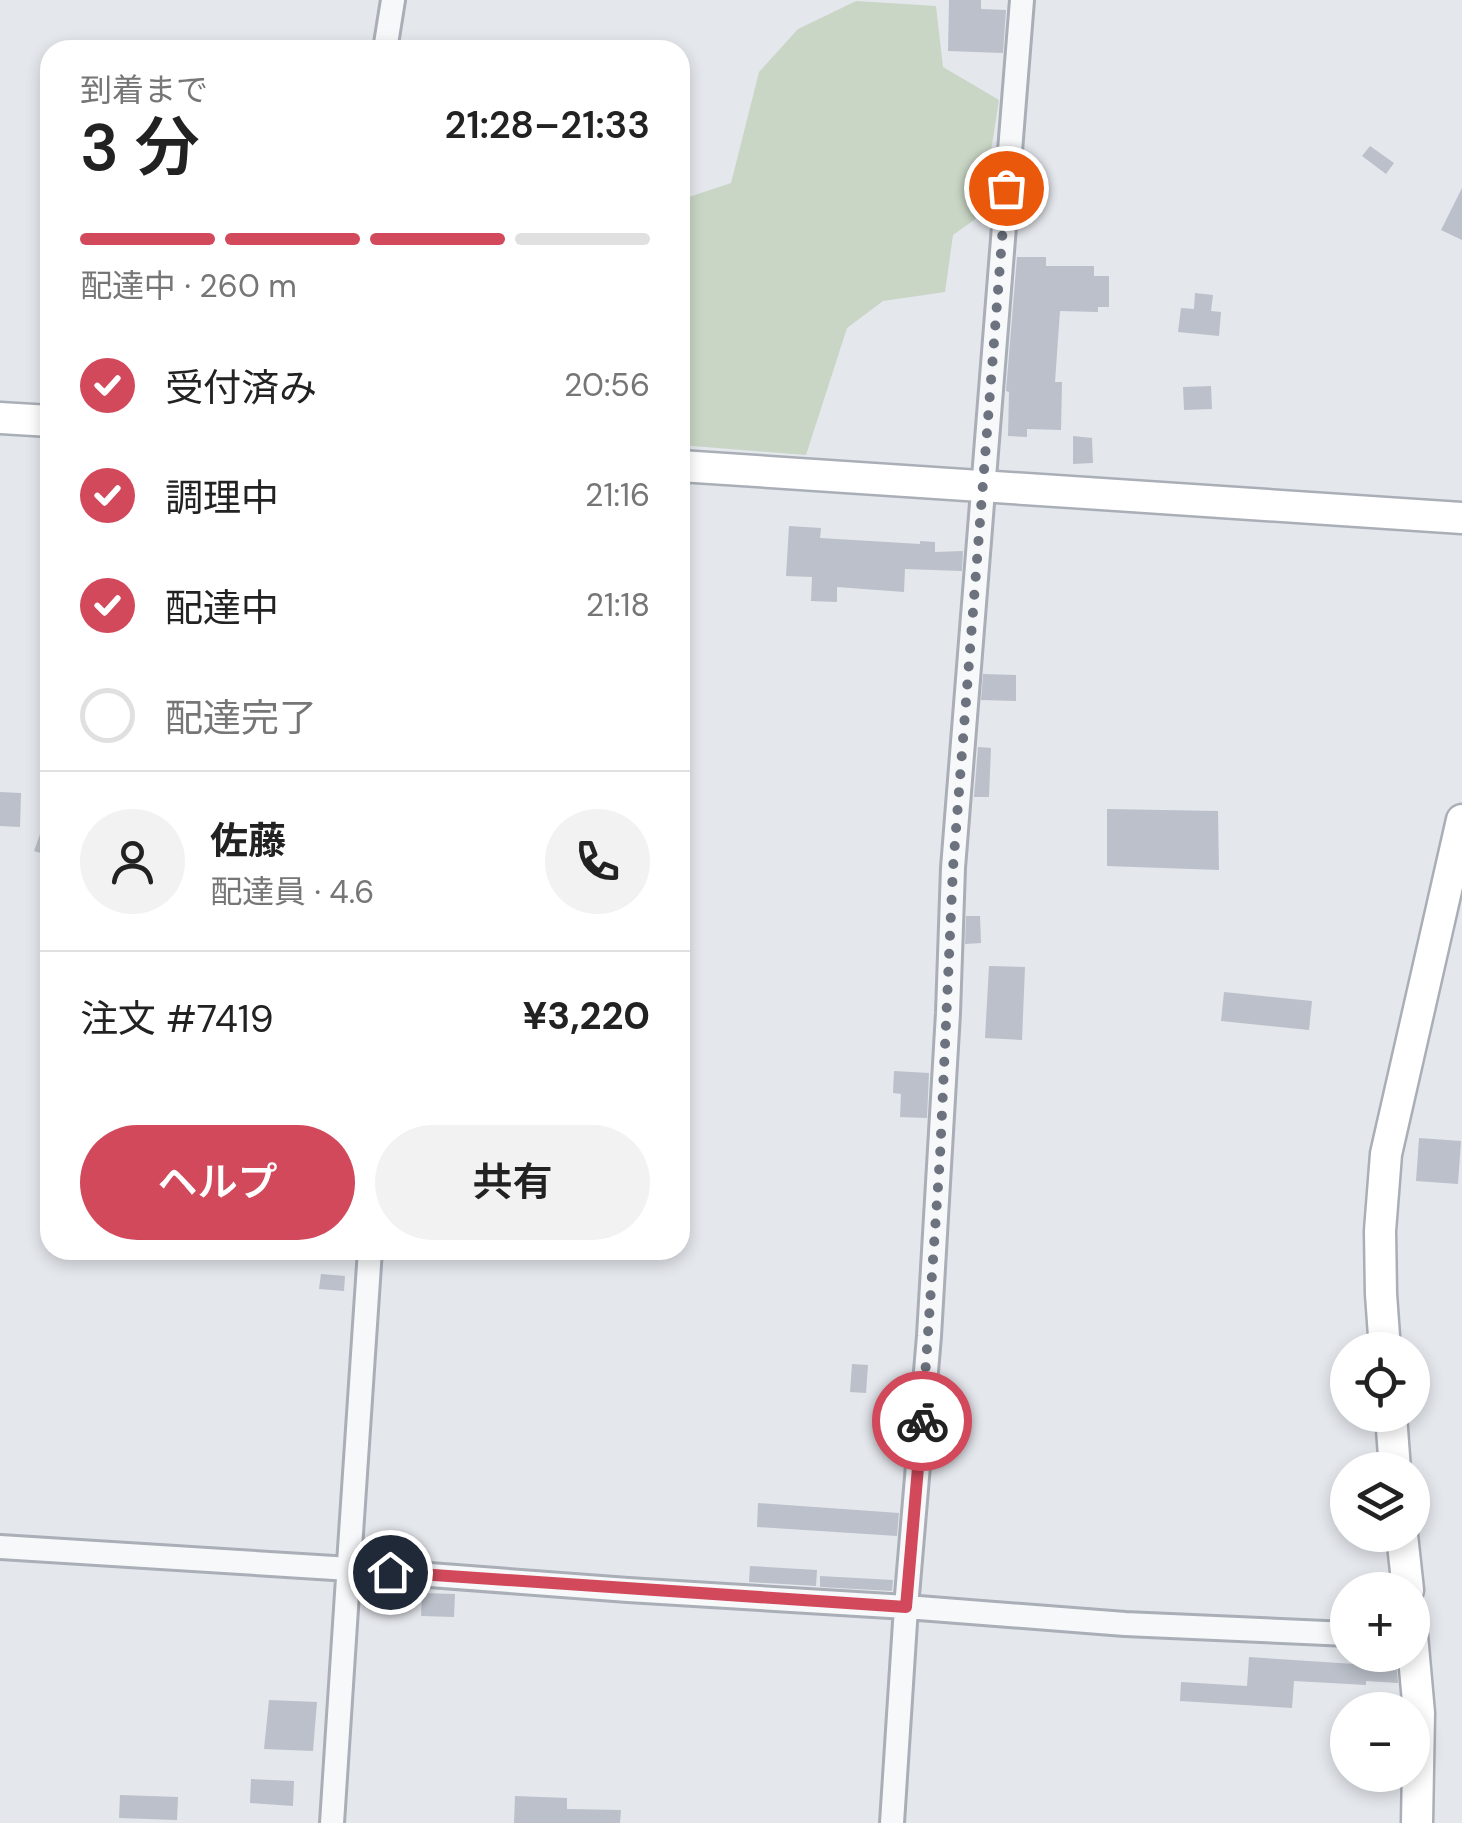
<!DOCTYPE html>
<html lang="ja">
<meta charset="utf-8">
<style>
body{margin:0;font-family:"DM Sans","Noto Sans JP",sans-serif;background:#f2f2f2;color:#222;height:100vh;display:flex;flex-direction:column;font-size:38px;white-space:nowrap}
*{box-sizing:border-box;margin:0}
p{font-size:32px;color:#767676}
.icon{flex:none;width:55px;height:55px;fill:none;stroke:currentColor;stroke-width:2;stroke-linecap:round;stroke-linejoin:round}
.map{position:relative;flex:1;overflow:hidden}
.sheet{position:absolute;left:40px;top:40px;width:650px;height:1220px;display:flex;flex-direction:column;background:#fff;border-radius:30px;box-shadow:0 5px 15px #0003}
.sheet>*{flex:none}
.tools{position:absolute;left:1330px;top:1332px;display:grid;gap:20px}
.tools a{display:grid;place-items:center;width:100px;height:100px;border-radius:50%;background:#fff;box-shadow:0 5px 15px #0003;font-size:50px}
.pin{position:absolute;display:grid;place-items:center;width:85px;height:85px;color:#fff;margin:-42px;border:5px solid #fff;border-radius:50%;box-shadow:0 2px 10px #0007}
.courier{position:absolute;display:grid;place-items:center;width:100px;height:100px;margin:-50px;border:8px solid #d1495b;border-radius:50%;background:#fff;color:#222;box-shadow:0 2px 12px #0007}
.headline em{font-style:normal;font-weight:600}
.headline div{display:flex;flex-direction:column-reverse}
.headline{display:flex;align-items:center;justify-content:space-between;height:170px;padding:0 40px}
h1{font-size:65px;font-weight:600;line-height:75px}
.bar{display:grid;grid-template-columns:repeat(4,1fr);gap:15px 10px;align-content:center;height:120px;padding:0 40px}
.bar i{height:12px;border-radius:8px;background:#e0e0e0}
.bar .on{background:#d1495b}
.bar p{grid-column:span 4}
.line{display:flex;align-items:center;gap:25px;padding:0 40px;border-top:2px solid #e0e0e0}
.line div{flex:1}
.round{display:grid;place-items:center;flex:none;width:105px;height:105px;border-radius:52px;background:#f2f2f2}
ol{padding:0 40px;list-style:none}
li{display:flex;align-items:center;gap:30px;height:110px}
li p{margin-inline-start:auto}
li .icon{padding:10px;border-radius:50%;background:#d1495b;color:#fff;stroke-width:4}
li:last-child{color:#767676}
li i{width:55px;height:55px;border:5px solid #e0e0e0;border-radius:50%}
.action{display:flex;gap:20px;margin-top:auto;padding:20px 40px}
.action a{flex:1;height:115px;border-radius:60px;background:#d1495b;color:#fff;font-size:40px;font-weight:600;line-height:115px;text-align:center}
.action a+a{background:#f2f2f2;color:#222}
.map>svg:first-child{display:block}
</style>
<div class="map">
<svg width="1462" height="1823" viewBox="0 0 1462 1823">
<rect width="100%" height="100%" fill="#e4e7ec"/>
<path fill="#c9d6c5" d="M 856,1 L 936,6 L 943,67 L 999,100 L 981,215 L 953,235 L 945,292 L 883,301 L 847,328 L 806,455 L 680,445 L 680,200 L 731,183 L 759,72 L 798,29 Z"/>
<path fill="#bbc0ca" d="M 949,0 L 981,0 L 981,9 L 1006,10 L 1003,53 L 948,51 Z
M 1370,146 L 1394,163 L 1386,174 L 1362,156 Z
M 1462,188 L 1462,240 L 1441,230 Z
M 1017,257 L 1046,257 L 1046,266 L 1094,266 L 1094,276 L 1109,276 L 1109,307 L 1098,307 L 1098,312 L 1060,311 L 1055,382 L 1062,382 L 1061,430 L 1027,429 L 1027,437 L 1008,436 L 1009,392 L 1006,391 Z
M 1195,293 L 1213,295 L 1211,311 L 1221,312 L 1219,336 L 1178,332 L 1181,308 L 1194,309 Z
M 1211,386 L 1212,409 L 1184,410 L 1183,387 Z
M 1073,436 L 1092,438 L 1093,463 L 1073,464 Z
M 789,526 L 821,528 L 820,538 L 920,544 L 920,541 L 935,542 L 935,552 L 963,551 L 962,571 L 905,569 L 904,592 L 837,587 L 837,602 L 811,601 L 812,577 L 786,576 Z
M 983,674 L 1016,675 L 1016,701 L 981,700 Z
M 978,747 L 991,748 L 989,797 L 974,797 Z
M 0,792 L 21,793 L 20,827 L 0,826 Z
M 1107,809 L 1218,811 L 1219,870 L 1107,866 Z
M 48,812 L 50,813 L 50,856 L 34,851 Z
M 966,916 L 980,916 L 981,943 L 965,944 Z
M 989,966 L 1025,967 L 1022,1040 L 985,1038 Z
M 1224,992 L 1312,1001 L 1309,1030 L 1221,1021 Z
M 894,1071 L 929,1073 L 927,1118 L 900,1117 L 901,1094 L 893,1093 Z
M 1419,1138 L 1461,1141 L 1458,1184 L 1416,1181 Z
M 321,1274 L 345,1276 L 344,1291 L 319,1289 Z
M 852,1364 L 868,1365 L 866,1393 L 850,1392 Z
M 758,1503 L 899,1513 L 897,1536 L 757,1527 Z
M 750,1566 L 817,1570 L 816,1586 L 749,1582 Z
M 820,1576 L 893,1580 L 892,1591 L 820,1587 Z
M 422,1593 L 455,1594 L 454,1617 L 421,1616 Z
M 1249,1657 L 1370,1665 L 1370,1661 L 1396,1663 L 1398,1683 L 1366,1681 L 1366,1685 L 1294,1681 L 1292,1708 L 1180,1701 L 1181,1682 L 1247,1686 Z
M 269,1700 L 317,1702 L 313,1751 L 264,1749 Z
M 251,1779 L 294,1781 L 293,1806 L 250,1803 Z
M 120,1795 L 178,1797 L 177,1820 L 119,1818 Z
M 515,1796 L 567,1798 L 567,1809 L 621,1810 L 620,1823 L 514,1823 Z"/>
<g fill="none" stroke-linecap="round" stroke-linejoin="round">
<defs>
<path id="street" d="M 385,50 L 393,0
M 0,1547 L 350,1569 L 628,1590 L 906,1607 L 1125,1624 L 1348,1634
M 332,1823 C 345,1632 356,1441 370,1250
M 892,1823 L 906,1607 L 929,1336 L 948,1013 L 953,868 L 1022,0"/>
<path id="secondary" d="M 0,418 L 50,421
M 680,466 L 1462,518
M 1385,1350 L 1381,1294 L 1380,1231 L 1386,1154 L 1462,820
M 1391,1415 L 1395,1470
M 1402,1535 L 1408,1590
M 1412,1635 L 1419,1713 L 1417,1823"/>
</defs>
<use href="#street" stroke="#a9aeb7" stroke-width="28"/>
<use href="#secondary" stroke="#a9aeb7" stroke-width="35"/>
<use href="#street" stroke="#f7f8fa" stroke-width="22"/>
<use href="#secondary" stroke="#fff" stroke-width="30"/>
</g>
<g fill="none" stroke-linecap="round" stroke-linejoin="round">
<path stroke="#6c737f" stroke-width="10" stroke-dasharray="0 18" d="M 922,1421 L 940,1157 L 953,868 L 1006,188"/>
<path stroke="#d1495b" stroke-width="12" d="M 390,1572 L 906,1607 L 922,1421"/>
</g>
</svg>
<div class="tools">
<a><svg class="icon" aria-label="locate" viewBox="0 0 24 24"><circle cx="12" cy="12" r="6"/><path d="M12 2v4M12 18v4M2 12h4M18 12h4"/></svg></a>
<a><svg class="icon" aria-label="layers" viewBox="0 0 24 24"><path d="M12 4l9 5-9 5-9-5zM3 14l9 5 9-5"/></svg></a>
<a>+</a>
<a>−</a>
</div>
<div class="pin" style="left:1006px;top:188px;background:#ea580c"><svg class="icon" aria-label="bag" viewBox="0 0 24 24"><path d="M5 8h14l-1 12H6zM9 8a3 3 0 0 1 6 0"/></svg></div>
<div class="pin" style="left:390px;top:1572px;background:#1f2937"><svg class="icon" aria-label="home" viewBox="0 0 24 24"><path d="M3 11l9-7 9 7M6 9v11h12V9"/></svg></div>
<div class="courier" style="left:922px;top:1421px"><svg class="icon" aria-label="bike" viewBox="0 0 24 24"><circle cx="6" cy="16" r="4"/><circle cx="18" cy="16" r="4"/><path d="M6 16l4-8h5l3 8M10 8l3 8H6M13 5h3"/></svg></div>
<section class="sheet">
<div class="headline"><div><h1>3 分</h1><p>到着まで</p></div><em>21:28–21:33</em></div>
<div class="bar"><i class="on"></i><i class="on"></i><i class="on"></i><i></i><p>配達中 · 260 m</p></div>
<ol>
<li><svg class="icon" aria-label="check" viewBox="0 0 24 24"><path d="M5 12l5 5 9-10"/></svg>受付済み<p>20:56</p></li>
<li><svg class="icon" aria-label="check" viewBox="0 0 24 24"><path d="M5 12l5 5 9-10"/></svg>調理中<p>21:16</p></li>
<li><svg class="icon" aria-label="check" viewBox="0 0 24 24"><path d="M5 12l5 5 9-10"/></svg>配達中<p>21:18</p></li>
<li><i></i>配達完了</li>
</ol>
<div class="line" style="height:180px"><a class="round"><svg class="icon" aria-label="person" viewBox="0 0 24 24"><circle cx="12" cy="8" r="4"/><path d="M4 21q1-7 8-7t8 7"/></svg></a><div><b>佐藤</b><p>配達員 · 4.6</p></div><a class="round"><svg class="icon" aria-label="phone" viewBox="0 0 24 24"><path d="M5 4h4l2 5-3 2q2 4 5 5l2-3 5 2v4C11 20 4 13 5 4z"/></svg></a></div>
<div class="line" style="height:130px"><div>注文 #7419</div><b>¥3,220</b></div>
<div class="action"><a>ヘルプ</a><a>共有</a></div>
</section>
</div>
